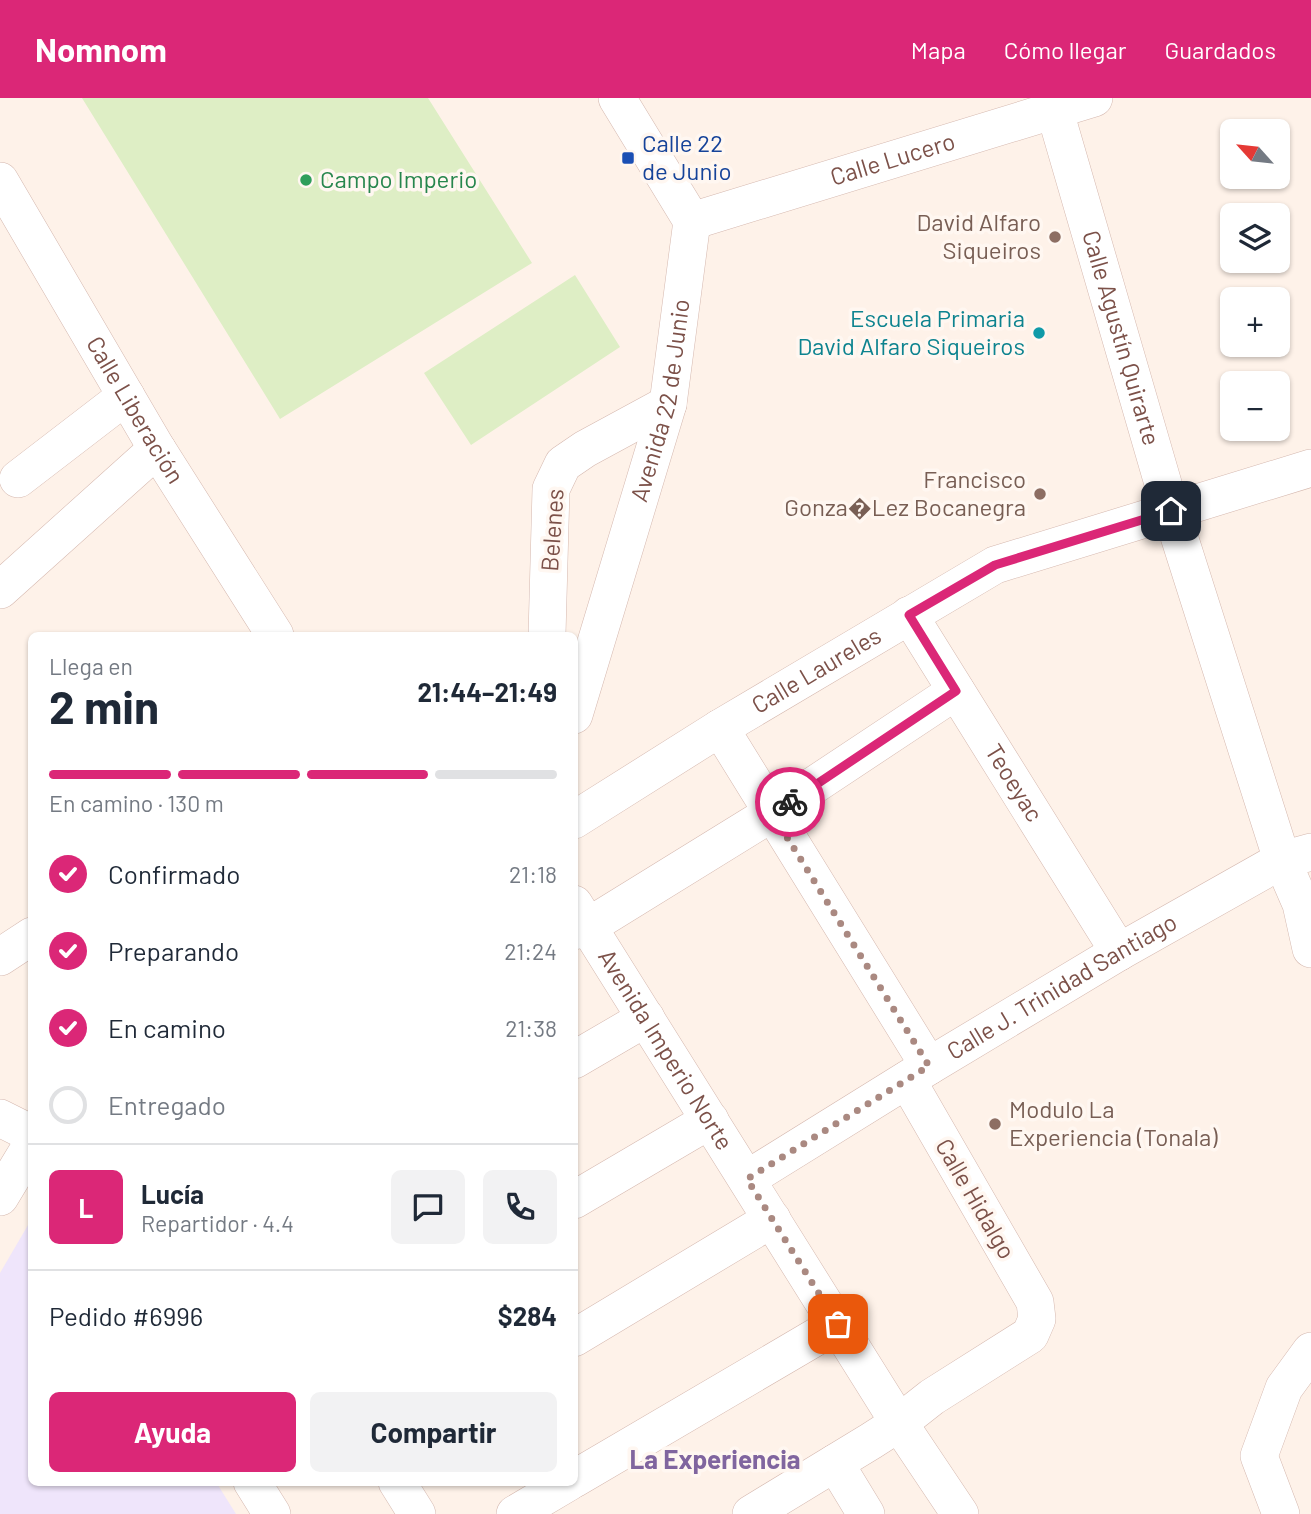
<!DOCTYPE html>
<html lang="es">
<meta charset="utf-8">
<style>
body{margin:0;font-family:Barlow,sans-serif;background:#f2f2f3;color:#1f2937;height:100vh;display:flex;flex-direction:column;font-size:26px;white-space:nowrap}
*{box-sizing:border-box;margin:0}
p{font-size:23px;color:#747a83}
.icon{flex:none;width:38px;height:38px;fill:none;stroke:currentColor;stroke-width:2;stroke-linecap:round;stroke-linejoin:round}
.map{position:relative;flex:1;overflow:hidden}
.side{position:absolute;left:28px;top:534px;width:550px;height:854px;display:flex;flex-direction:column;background:#fff;border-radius:10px;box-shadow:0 2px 5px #0004}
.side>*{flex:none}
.needle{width:46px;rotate:297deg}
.tools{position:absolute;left:1220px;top:21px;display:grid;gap:14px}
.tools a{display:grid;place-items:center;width:70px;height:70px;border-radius:10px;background:#fff;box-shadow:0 2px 5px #0004;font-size:35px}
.pin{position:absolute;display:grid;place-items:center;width:60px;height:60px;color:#fff;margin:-30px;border-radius:14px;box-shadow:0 4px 10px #0006}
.courier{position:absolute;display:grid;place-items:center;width:70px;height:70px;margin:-35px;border:5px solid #db2777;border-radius:50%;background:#fff;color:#222;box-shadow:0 2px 9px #0007}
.overview em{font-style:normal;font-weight:700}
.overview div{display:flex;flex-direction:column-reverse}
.overview{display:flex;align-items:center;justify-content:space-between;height:119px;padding:0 21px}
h1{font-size:46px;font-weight:700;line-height:52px}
.bar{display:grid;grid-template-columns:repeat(4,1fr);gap:10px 7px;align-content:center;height:84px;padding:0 21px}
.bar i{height:9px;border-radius:5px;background:#e0e1e3}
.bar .active{background:#db2777}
.bar p{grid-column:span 4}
.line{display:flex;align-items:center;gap:18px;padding:0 21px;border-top:2px solid #e0e1e3}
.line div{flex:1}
.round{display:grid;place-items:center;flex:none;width:74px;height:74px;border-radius:10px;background:#f2f2f3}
ol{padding:0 21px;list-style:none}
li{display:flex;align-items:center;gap:21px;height:77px}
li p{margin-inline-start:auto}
li .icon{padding:7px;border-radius:50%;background:#db2777;color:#fff;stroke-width:4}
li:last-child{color:#747a83}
li i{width:38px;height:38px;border:4px solid #e0e1e3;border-radius:50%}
.primary-button{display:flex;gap:14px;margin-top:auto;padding:14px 21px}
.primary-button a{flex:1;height:80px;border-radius:10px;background:#db2777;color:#fff;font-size:28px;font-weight:700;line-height:80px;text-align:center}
.primary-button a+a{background:#f2f2f3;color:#1f2937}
header{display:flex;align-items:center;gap:42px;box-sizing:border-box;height:98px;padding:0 35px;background:#db2777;color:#fff}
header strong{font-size:33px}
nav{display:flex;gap:38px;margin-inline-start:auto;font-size:24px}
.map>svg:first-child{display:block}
</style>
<header>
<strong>Nomnom</strong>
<nav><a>Mapa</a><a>Cómo llegar</a><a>Guardados</a></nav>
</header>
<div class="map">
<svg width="1311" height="1416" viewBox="0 0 1311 1416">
<rect width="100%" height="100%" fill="#fef2e9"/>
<path fill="#efe5fb" d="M 31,1122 L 32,1384 L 216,1384 L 236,1416 L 0,1416 L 0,1175 Z"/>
<path fill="#deeec5" d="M 82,0 L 428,0 L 532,165 L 280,321 Z
M 575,177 L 620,249 L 471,347 L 424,275 Z"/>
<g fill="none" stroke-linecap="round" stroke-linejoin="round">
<defs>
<g id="minor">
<path id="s1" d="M 1051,0 L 1171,413 L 1282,762 L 1301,806 L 1311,851"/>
<path id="s2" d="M 0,83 L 157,351 L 275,537"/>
<path id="s3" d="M 692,123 L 1094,0"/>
<path d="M 18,381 L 126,298"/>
<path d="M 0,492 L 157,351"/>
<path id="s4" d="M 909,517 L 1119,854"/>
<path d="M 547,537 L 551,391 L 563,366 L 585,351 L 668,306"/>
<path id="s5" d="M 574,617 L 668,306 L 692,123 L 617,0"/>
<path d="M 720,630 L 929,968"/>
<path id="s6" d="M 574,722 L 720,630 L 995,467 L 1311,370"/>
<path id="s7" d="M 574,806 L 899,1325 L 960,1416"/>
<path d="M 574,833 L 589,828 L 772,715 L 956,593"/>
<path d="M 0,859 L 32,838"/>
<path d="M 574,962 L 646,920"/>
<path d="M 0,1020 L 32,1036"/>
<path id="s8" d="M 747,1081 L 929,968 L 1119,854 L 1282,762 L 1311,754"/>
<path d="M 0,1099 L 32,1046"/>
<path d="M 574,1102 L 710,1022"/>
<path d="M 574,1240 L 772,1121"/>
<path d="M 835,1365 L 866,1416"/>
<path d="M 574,1381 L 838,1226"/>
<path d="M 252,1384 L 272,1416"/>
<path d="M 397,1384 L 417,1416"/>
<path d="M 515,1416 L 569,1384"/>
<path d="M 751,1416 L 871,1343 L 899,1325 L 932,1299 L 1030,1237 L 1037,1221 L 1035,1204 L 907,982"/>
<path d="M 1281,1416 L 1259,1358 L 1284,1290 L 1311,1253"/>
</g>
</defs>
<use href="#minor" stroke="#d5b8af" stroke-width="38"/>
<use href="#minor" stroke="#fff" stroke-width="37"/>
</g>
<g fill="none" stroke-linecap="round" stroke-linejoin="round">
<path stroke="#aa8981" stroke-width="7" stroke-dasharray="0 12.6" d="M 790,704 L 772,715 L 929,968 L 747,1081 L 838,1226"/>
<path stroke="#db2777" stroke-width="9" d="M 790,704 L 956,593 L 909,517 L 995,467 L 1171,413"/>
</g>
<rect fill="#1a4fb4" stroke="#fff7f1" stroke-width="2.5" x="621" y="53" width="14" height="14" rx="3.5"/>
<circle fill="#2e9e5b" stroke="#fff7f1" stroke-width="2.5" cx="306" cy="82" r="7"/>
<g fill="#8d6e63" stroke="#fff7f1" stroke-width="2.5">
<circle cx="1055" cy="139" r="7"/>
<circle cx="1040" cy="396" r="7"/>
<circle cx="995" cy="1026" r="7"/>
</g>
<circle fill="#0f9aa8" stroke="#fff7f1" stroke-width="2.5" cx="1039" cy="235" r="7"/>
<g text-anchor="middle" stroke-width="7" stroke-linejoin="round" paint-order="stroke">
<g font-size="24" fill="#164399" stroke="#fff7f1" text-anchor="start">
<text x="642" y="54">Calle 22<tspan x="642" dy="28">de Junio</tspan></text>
</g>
<g font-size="24" fill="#7c5149" stroke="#fff7f1">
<text dy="8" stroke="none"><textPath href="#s3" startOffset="210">Calle Lucero</textPath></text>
<text dy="8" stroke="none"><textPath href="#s1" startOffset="250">Calle Agustín Quirarte</textPath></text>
<text dy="8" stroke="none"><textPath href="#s5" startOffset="327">Avenida 22 de Junio</textPath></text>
<text dy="8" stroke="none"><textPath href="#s2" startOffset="266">Calle Liberación</textPath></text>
<text transform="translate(553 432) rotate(-86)" y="8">Belenes</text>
<text dy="8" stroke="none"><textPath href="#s6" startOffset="285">Calle Laureles</textPath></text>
<text dy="8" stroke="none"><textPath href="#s4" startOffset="198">Teoeyac</textPath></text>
<text dy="8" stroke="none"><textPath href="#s8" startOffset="369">Calle J. Trinidad Santiago</textPath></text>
<text dy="8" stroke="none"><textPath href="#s7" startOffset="172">Avenida Imperio Norte</textPath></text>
<text transform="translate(975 1101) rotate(60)" y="8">Calle Hidalgo</text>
</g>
<g font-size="24" fill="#27864d" stroke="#fff7f1" text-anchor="start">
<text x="320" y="90">Campo Imperio</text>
</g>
<g font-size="24" fill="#785e54" stroke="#fff7f1" text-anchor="end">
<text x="1041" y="133">David Alfaro<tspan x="1041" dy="28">Siqueiros</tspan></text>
<text x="1026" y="390">Francisco<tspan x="1026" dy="28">Gonza�Lez Bocanegra</tspan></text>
<text x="1009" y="1020" text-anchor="start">Modulo La<tspan x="1009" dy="28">Experiencia (Tonala)</tspan></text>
</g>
<g font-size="24" fill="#0d838f" stroke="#fff7f1" text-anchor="end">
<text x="1025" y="229">Escuela Primaria<tspan x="1025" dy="28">David Alfaro Siqueiros</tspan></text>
</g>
<g font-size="26" font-weight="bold" fill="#80659f" stroke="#fff7f1">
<text x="715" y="1371">La Experiencia</text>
</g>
</g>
</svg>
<div class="tools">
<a><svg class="needle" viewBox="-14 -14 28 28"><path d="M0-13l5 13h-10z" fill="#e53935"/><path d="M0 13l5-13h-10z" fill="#747a83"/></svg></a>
<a><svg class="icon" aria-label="layers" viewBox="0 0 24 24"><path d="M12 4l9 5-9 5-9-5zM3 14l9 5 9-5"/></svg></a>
<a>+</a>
<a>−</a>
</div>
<div class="pin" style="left:838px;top:1226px;background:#ea580c"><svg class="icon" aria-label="bag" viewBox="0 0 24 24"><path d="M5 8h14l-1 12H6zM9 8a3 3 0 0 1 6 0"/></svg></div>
<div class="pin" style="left:1171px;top:413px;background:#1f2937"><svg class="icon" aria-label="home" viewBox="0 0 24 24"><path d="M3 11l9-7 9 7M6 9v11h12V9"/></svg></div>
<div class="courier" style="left:790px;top:704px"><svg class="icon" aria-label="bike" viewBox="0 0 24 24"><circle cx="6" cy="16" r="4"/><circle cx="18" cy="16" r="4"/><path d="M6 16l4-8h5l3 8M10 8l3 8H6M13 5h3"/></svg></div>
<section class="side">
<div class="overview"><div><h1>2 min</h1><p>Llega en</p></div><em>21:44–21:49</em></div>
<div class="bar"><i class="active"></i><i class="active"></i><i class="active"></i><i></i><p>En camino · 130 m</p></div>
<ol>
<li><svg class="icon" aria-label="check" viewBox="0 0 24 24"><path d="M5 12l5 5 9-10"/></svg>Confirmado<p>21:18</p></li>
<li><svg class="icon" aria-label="check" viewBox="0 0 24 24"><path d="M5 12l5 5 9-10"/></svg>Preparando<p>21:24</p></li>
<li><svg class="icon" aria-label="check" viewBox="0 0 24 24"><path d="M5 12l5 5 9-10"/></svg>En camino<p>21:38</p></li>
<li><i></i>Entregado</li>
</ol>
<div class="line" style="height:126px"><b class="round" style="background:#db2777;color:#fff">L</b><div><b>Lucía</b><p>Repartidor · 4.4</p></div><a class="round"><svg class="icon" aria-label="chat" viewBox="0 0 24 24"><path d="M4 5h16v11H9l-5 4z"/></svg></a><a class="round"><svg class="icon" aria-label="phone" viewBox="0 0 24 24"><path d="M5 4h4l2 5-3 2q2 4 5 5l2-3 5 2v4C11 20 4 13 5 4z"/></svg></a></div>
<div class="line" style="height:91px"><div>Pedido #6996</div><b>$284</b></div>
<div class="primary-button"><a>Ayuda</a><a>Compartir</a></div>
</section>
</div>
